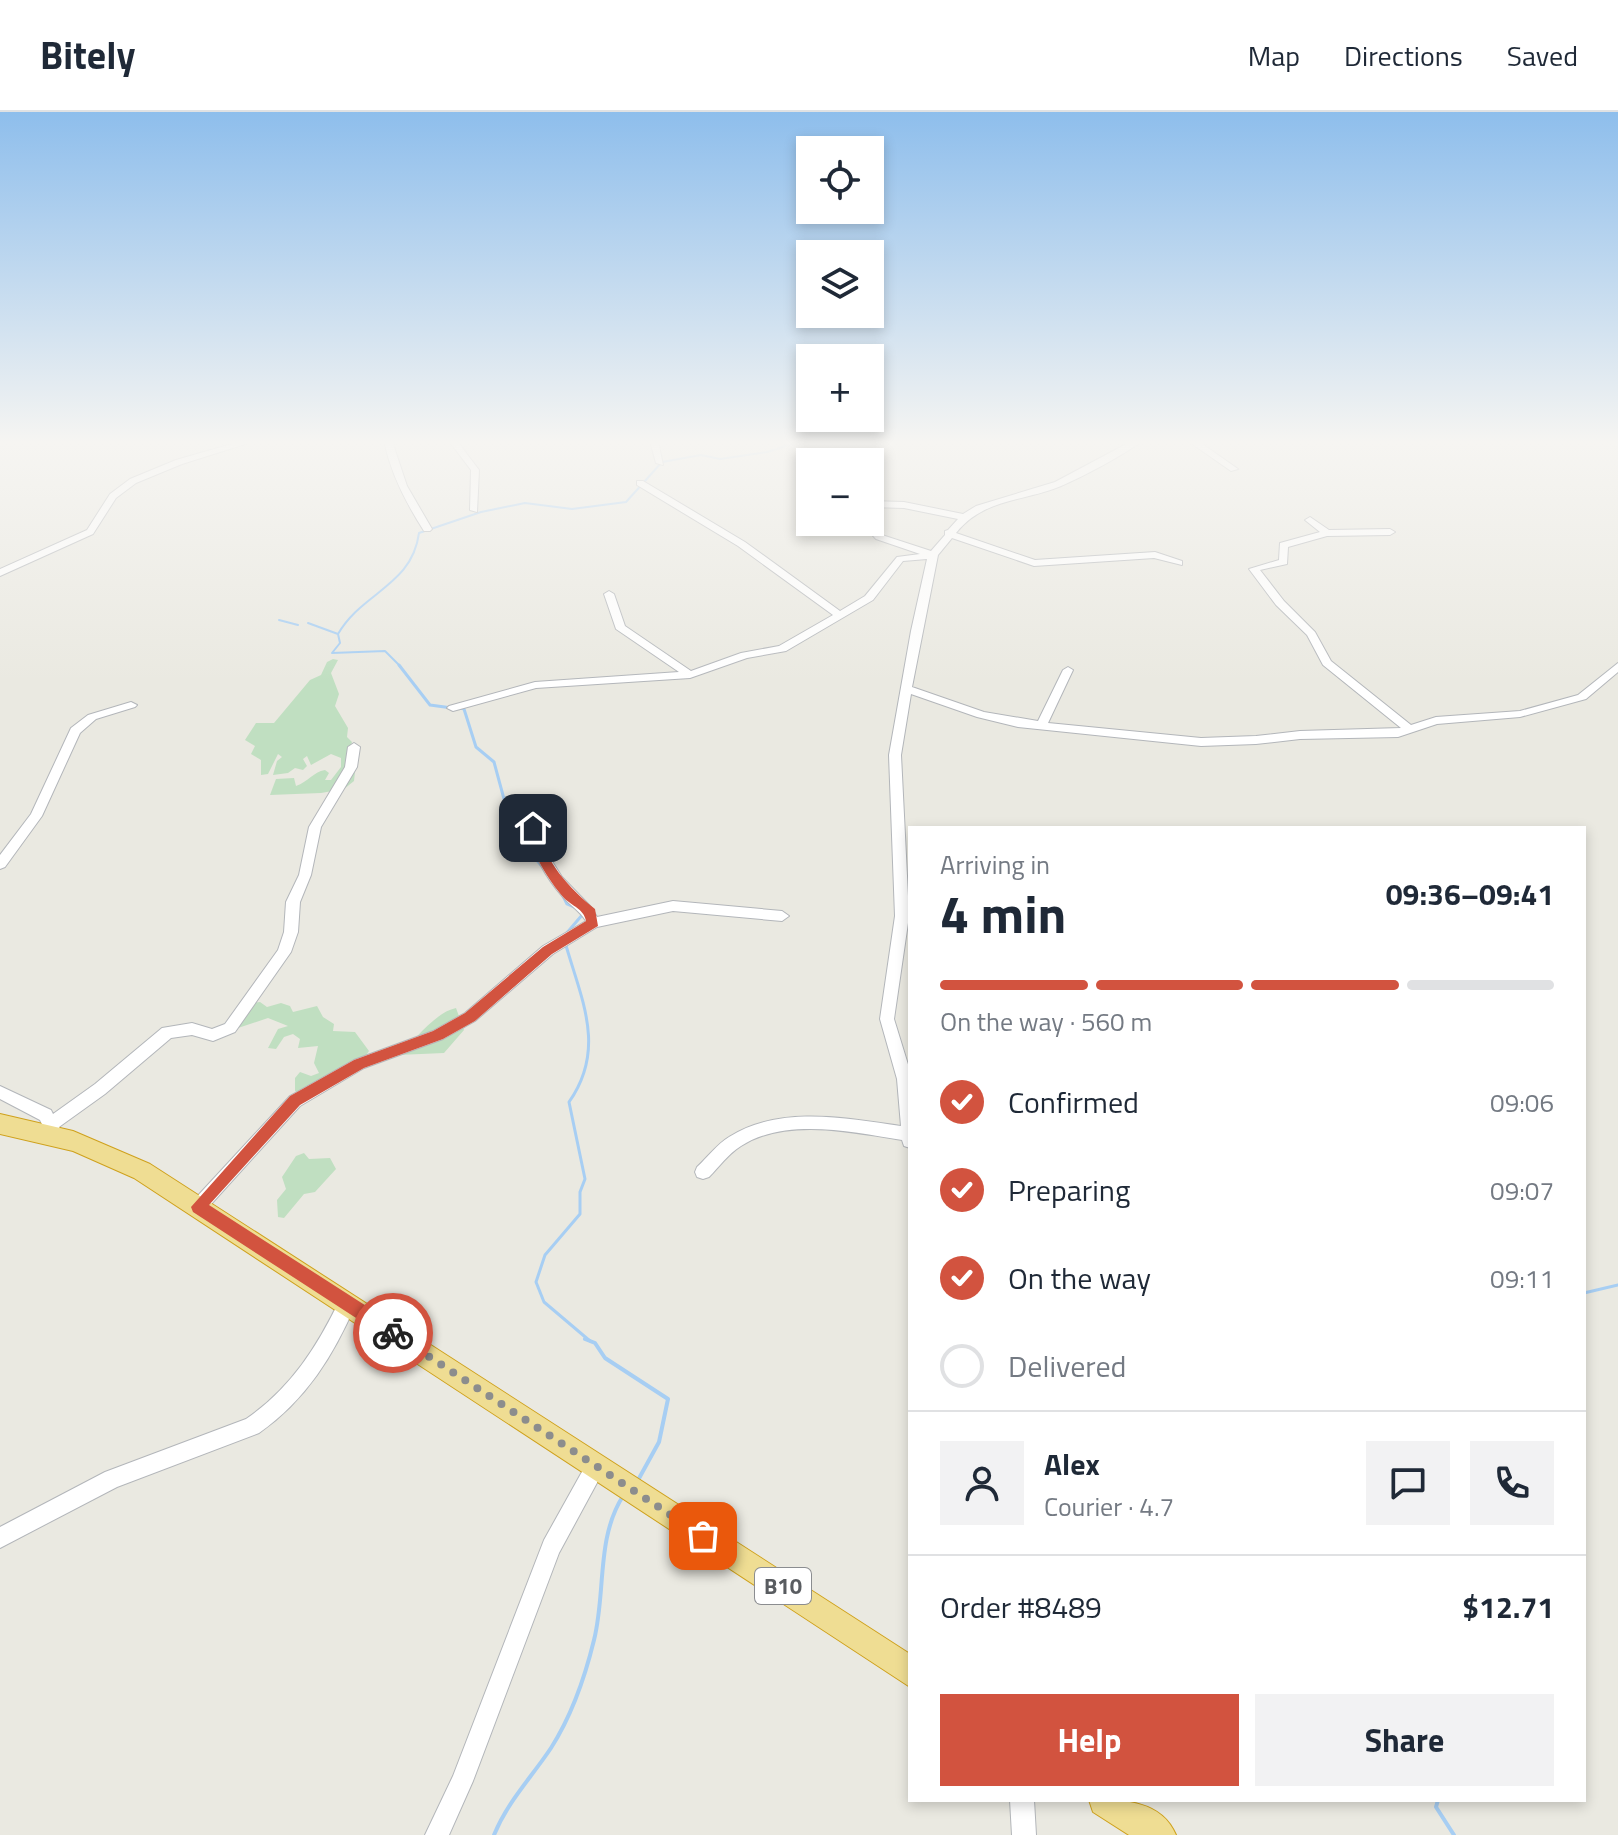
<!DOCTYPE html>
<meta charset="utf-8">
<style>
body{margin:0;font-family:"Titillium Web",sans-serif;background:#f2f2f3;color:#1f2937;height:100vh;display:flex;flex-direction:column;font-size:30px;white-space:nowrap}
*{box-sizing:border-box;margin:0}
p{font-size:26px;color:#747a83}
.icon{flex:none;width:44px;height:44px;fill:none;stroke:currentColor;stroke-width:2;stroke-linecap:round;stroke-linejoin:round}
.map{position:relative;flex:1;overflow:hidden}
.side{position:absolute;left:908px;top:714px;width:678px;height:976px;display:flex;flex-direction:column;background:#fff;border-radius:0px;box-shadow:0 4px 12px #0003}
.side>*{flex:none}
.buttons{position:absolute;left:796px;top:24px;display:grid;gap:16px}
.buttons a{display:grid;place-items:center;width:88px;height:88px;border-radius:0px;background:#fff;box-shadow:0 4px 12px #0003;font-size:40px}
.pin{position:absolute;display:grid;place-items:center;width:68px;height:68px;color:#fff;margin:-34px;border-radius:16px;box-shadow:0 4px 12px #0006}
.courier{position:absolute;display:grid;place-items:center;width:80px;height:80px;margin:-40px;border:6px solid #d2533f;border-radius:50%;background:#fff;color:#222;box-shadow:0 2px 10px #0007}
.overview em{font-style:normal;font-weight:700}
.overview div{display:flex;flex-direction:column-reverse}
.overview{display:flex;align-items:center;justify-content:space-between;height:136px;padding:0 32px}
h1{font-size:52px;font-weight:700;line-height:60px}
.bar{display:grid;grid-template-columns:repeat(4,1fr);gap:12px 8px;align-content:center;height:96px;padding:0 32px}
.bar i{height:10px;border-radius:6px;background:#e0e1e3}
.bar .selected{background:#d2533f}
.bar p{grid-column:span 4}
.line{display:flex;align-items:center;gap:20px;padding:0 32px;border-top:2px solid #e0e1e3}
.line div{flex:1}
.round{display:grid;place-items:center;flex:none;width:84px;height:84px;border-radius:0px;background:#f2f2f3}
ol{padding:0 32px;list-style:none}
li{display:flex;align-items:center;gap:24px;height:88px}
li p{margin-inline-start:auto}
li .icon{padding:8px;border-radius:50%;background:#d2533f;color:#fff;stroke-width:4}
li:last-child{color:#747a83}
li i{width:44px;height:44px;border:4px solid #e0e1e3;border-radius:50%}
.primary-button{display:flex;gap:16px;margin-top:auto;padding:16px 32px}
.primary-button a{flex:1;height:92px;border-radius:0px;background:#d2533f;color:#fff;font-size:32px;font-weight:700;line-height:92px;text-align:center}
.primary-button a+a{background:#f2f2f3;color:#1f2937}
header{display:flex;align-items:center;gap:48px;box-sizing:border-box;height:112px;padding:0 40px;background:#fff;border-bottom:2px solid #e0e1e3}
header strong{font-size:38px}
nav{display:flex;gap:44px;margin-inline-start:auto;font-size:28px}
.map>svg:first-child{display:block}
</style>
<header>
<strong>Bitely</strong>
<nav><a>Map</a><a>Directions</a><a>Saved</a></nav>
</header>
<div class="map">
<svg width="1618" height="1723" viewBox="0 0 1618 1723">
<rect width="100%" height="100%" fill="#eae9e1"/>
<path fill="#c0dfc1" d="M 333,547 L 338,548 L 331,561 L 339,582 L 335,594 L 348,616 L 347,625 L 352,630 L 349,639 L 356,651 L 354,669 L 344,677 L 321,681 L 270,683 L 276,667 L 294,666 L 296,674 C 308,670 313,660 325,658 L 329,661 L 325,668 L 331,668 L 341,655 L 341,646 L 331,642 L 311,653 L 307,644 L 303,647 L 307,654 L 303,658 L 295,656 L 288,661 L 273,663 L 277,649 L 282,645 L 278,642 L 268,662 L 261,663 L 261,648 L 251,642 L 255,634 L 245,628 L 256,611 L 274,611 L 310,568 L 321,563 L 327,550 Z
M 260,890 L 267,895 L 281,891 L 290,894 L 293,900 L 317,894 L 323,905 L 334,912 L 333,919 L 355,920 L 369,939 L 365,945 L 299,981 L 295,979 L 295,966 L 300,960 L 311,964 L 319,961 L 314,951 L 318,934 L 298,936 L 300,927 L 293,922 L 284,925 L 276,937 L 268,936 L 278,917 L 288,914 L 268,906 L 235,917 L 252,891 Z
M 456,896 L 464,918 L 444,941 L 398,943 C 414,930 435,900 456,896 Z
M 304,1041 L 309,1047 L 330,1046 L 336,1057 L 315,1080 L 304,1082 L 284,1106 L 278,1105 L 277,1088 L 286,1077 L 282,1065 L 296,1044 Z"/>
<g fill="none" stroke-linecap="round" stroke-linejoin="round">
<path stroke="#a7cef3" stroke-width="2" d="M 279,508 L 298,513
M 308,511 L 338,522
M 401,555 L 385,539 L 332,541 L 340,531 L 338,522 C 362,480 412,474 419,421 L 481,400 L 525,391 L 572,397 L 626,390 L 662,350 L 701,343 L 720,347 L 767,340 L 801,329"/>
<path stroke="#a7cef3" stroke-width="3" d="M 399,553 L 430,593 L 452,596
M 460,596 L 464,597 L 476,635 L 494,650 L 504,687 L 516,709 L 523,714 L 534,745 L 546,759
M 561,780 L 567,792 L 576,796
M 565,823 L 583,802
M 565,830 C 581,887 607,936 569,990 L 585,1067 L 580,1080 L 580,1102 L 545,1143 L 536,1170 L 544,1190 L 590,1229
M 1584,1181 L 1618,1173"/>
<path stroke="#a7cef3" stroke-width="4" d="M 585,1227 L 595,1231 L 605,1246 L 668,1287 L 659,1330 L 637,1370
M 1438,1688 L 1436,1695 L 1454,1723
M 494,1723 C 508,1689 531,1666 551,1636 C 572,1603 585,1565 594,1528 C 606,1481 596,1426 623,1384"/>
<defs>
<path id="minor" d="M 242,329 L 255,329 L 182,352 L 136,371 L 116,386 L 93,422 L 0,464 L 0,457 L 87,418 L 110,382 L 130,367 L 176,348 Z
M 384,329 L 392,329 L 407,374 L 432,417 L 430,419 L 424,419 C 406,391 391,362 384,329 Z
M 449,329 L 457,329 L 479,358 L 477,400 L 470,398 L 471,358 Z
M 650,329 L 658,329 L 663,353 L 656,351 Z
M 1132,329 L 1142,329 C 1124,343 1082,365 1061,374 C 1023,390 984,386 956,421 L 1035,448 L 1155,440 L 1182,449 L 1182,453 L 1154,446 L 1034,454 L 952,426 L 938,443 L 912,575 L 984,600 L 1038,609 L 1063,558 L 1068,555 L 1073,558 L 1048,611 L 1201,626 L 1256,624 L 1300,619 L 1401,616 L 1323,553 L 1307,523 L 1276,493 L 1249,457 L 1279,448 L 1280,431 L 1320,420 L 1305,408 L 1310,405 L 1329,418 L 1390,417 L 1395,420 L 1390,423 L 1327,424 L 1288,435 L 1287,452 L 1260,458 L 1284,489 L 1315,520 L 1331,549 L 1411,613 L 1436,605 L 1520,599 L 1578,583 L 1618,551 L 1618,560 L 1586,587 L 1520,605 L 1437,612 L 1398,625 L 1300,627 L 1256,632 L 1201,634 L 1018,615 L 977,605 L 911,582 L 901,643 L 909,804 L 894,907 L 910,959 L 910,1036 L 904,1034 L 902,1028 C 852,1020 786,1005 741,1034 C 728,1042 719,1055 709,1065 L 703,1067 L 697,1065 L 695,1060 L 697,1055 C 708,1045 717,1032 729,1025 C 779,993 846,1006 901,1014 L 897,967 L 880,907 L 895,804 L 889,643 L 911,519 L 927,447 L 903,449 L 873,488 L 786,539 L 747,546 L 690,566 L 536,576 L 453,599 L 447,596 L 449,594 L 535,570 L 679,560 L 616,517 L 604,482 L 609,479 L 614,482 L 625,514 L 691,559 L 741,541 L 779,534 L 833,503 L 738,434 L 637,373 L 637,369 L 643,369 L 745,430 L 840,499 L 865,484 L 897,445 L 920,442 L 876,427 L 860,410 L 870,410 L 882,423 L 931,439 L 945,423 L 945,419 L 948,418 L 958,407 L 904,396 L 870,395 L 870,389 L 904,390 L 963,402 L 976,394 L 1055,370 Z
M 1188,329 L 1198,329 L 1238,357 L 1231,359 Z
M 808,346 L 813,350 L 810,350 L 810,356 L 804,349 Z
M 131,590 L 137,593 L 135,595 L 96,607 L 80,621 L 42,704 L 5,755 L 0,757 L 0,743 L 31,702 L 71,616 L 88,603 Z
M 354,631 L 360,635 L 357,655 L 321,715 L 311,763 L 300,790 L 298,820 L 291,840 L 235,920 L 213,929 L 192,923 L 171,926 L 105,982 L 59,1015 L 61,1018 L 59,1023 L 53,1025 L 47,1023 L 40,1008 L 0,987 L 0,974 L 51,998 L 53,1002 L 95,972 L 162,916 L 192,911 L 212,917 L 225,912 L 278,838 L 284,820 L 286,790 L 299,763 L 309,715 L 345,655 L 348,635 Z
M 533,712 L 539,716 L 548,743 L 562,765 L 591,795 L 597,805 L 673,789 L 782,799 L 789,804 L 782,809 L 673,799 L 597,815 L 553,842 L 475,909 L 443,927 L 364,956 L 300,994 L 204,1100 L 198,1103 L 192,1100 L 190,1095 L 192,1090 L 290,984 L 354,948 L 433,919 L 465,901 L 543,834 L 586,809 C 580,799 571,794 563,785 C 546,766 533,742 527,716 Z
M 347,1182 L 353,1185 L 356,1191 C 334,1243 306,1288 259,1321 L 117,1375 L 0,1436 L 0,1415 L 105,1360 L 246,1307 C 291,1276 318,1234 341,1185 Z
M 595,1346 L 602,1349 L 605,1356 L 559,1441 L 473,1669 L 449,1723 L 425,1723 L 453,1664 L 544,1428 L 588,1349 Z
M 1010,1688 L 1034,1688 L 1036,1723 L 1012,1723 Z"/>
<path id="highway" d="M 0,1002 L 73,1019 L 150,1052 L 910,1542 L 910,1575 L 134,1066 L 73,1039 L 0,1022 Z
M 1089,1688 C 1121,1688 1161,1687 1176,1723 L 1129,1723 L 1093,1700 Z"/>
</defs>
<use href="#minor" stroke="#b3b6ba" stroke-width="2"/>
<use href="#highway" stroke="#cfa11c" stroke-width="2"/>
<use href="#minor" fill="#fff" fill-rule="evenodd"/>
<use href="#highway" fill="#efdd93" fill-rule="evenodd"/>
</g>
<linearGradient id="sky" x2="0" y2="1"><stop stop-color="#8ebeec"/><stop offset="0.58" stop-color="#f6f5f2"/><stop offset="1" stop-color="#f6f5f2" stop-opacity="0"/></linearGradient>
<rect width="1618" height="570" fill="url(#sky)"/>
<path fill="#d2533f" d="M 533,712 L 538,716 C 545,750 569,776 595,797 L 598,814 L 552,842 L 475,909 L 443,927 L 364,956 L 300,993 L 209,1093 L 399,1215 L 401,1221 L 393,1230 L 193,1100 L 191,1095 L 290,984 L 354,948 L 433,919 L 465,901 L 543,835 L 586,809 C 584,797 572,794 564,786 C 548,768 531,740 527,716 Z"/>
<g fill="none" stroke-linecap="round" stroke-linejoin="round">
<path stroke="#8c8d8d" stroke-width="8" stroke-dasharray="0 14.4" d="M 393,1221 L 703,1424"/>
</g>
<g text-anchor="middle" stroke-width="6" stroke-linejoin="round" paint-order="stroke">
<rect fill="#fff" stroke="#8b8d90" stroke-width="2" x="755" y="1456" width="56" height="36" rx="6"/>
<g font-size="22" font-weight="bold" fill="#595c60">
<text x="783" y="1482">B10</text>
</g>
</g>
</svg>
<div class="buttons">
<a><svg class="icon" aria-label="locate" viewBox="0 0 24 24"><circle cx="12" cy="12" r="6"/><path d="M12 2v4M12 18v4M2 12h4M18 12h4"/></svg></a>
<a><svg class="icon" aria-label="layers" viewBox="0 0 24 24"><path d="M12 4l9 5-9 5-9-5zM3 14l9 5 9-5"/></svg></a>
<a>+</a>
<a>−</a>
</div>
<div class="pin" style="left:703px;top:1424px;background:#ea580c"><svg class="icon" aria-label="bag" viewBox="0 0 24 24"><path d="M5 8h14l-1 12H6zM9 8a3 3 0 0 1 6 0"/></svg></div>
<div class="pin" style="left:533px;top:716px;background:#1f2937"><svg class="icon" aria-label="home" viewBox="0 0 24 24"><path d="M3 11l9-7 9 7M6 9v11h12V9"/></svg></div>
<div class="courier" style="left:393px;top:1221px"><svg class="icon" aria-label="bike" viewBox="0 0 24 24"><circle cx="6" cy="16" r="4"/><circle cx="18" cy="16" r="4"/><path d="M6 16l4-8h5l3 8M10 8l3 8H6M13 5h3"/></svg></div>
<section class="side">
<div class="overview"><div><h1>4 min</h1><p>Arriving in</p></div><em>09:36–09:41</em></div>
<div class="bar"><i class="selected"></i><i class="selected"></i><i class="selected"></i><i></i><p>On the way · 560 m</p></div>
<ol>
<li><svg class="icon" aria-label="check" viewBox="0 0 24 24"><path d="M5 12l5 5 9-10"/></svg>Confirmed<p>09:06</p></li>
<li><svg class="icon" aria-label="check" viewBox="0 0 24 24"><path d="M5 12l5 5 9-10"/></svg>Preparing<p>09:07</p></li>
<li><svg class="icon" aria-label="check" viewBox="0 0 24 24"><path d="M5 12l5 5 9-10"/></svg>On the way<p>09:11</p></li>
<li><i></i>Delivered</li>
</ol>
<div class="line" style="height:144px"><a class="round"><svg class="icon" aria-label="person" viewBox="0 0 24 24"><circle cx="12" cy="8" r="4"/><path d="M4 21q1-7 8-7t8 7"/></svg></a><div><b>Alex</b><p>Courier · 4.7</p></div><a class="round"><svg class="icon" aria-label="chat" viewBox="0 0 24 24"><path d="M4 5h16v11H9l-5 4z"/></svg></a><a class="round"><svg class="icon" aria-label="phone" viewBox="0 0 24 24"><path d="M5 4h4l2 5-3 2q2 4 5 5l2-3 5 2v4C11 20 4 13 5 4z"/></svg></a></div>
<div class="line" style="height:104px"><div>Order #8489</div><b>$12.71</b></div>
<div class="primary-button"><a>Help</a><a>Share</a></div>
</section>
</div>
